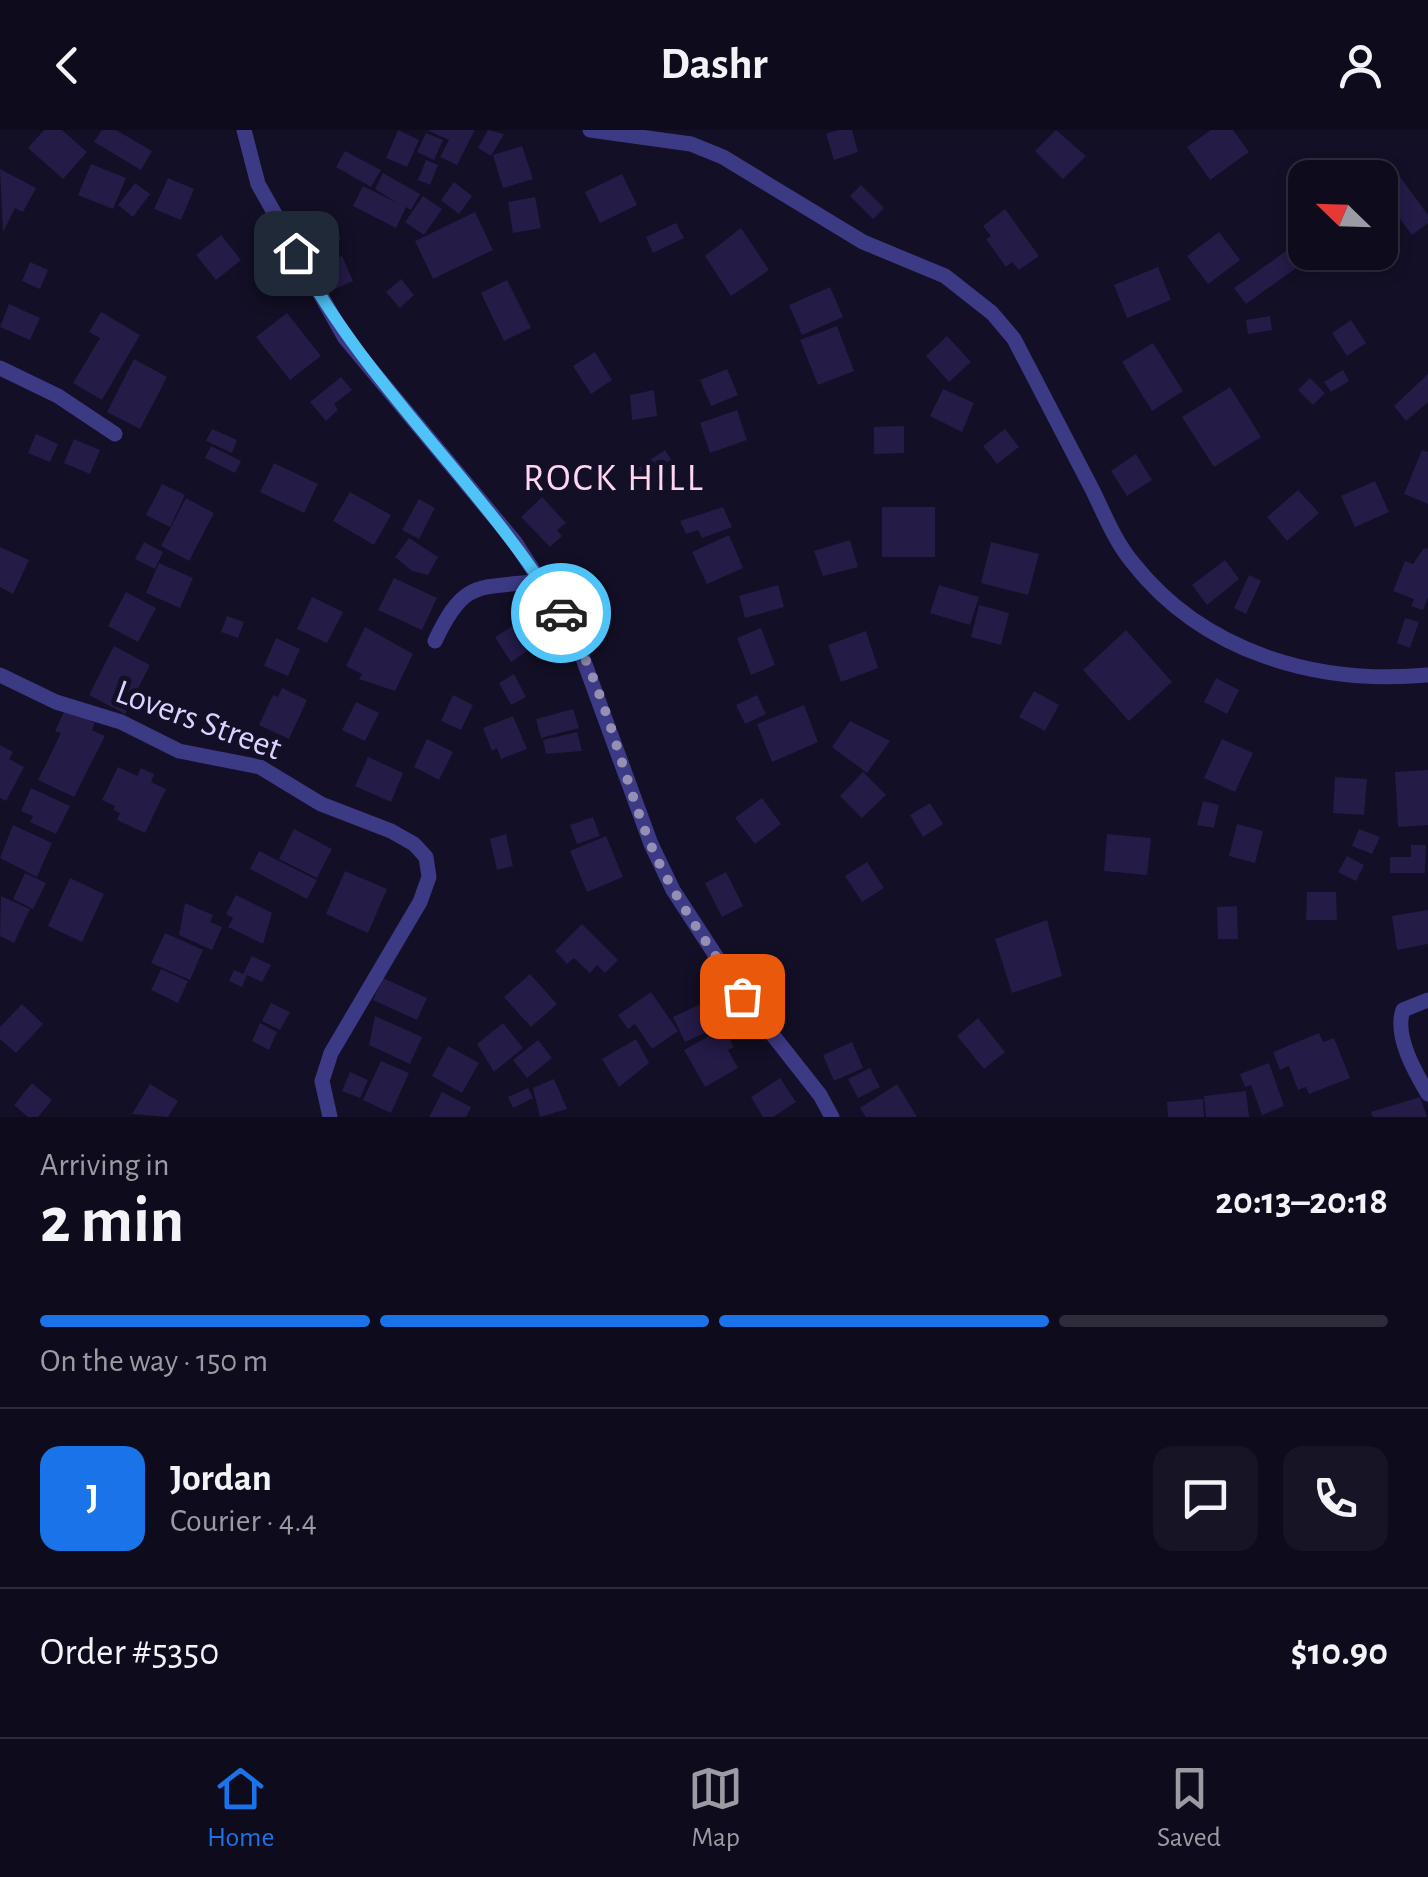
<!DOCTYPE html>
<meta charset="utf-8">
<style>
body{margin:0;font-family:"Alegreya Sans",sans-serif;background:#171425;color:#f1f3f6;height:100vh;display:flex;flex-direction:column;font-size:38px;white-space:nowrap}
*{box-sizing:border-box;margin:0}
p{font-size:32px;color:#9b9ba3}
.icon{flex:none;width:55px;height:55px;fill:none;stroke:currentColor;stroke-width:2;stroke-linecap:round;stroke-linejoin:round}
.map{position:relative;height:987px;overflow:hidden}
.side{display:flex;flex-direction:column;background:#0e0b1c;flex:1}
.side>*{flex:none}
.needle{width:65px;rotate:293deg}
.tools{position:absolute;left:1288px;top:30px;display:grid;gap:20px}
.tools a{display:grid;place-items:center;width:110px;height:110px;border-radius:20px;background:#0e0b1c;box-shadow:0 5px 15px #0003,0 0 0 2px #2e2b3b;font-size:50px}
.pin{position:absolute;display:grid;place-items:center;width:85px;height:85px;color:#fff;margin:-42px;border-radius:20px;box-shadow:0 5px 15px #0006}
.courier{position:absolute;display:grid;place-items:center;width:100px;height:100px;margin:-50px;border:8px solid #4fc3f7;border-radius:50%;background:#fff;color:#222;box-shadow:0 2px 12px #0007}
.summary em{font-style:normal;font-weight:600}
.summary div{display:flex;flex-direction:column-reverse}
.summary{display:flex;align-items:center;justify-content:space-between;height:170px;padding:0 40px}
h1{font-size:65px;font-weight:600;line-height:75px}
.bar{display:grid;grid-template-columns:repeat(4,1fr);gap:15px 10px;align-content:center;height:120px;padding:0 40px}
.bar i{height:12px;border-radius:8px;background:#2e2b3b}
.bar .selected{background:#1a73e8}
.bar p{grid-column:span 4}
.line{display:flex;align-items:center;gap:25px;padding:0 40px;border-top:2px solid #2e2b3b}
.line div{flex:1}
.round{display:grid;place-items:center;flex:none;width:105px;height:105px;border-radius:20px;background:#171425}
header{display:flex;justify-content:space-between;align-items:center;height:130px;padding:0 40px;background:#0e0b1c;font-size:45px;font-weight:600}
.tab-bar{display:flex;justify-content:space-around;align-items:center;height:140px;border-top:2px solid #2e2b3b;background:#0e0b1c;font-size:28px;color:#9b9ba3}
.tab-bar a{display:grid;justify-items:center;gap:5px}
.tab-bar .selected{color:#1a73e8}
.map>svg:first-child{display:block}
</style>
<header><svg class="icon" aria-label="back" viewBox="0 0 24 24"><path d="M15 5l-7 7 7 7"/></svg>Dashr<svg class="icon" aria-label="person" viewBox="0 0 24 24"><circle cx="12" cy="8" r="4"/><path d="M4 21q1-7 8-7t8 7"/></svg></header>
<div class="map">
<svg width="1428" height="987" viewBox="0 0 1428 987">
<rect width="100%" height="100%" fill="#130f26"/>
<path fill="#241b47" d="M 44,0 L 62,0 L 87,22 L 63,49 L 28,18 Z
M 102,0 L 116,0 L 152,21 L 141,40 L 94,12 Z
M 398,0 L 419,10 L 407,37 L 386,28 Z
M 427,0 L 475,0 L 457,35 L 440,27 L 449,10 Z
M 488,0 L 504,4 L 491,26 L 478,18 Z
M 838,0 L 852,0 L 858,22 L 834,30 L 826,4 Z
M 1056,0 L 1086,26 L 1063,49 L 1035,21 Z
M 1211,0 L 1233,0 L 1249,22 L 1210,50 L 1187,17 Z
M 426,3 L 443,10 L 434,30 L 417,22 Z
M 522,16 L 533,49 L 503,58 L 493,25 Z
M 345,21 L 381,40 L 371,57 L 336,37 Z
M 426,30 L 438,35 L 430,55 L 418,50 Z
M 91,34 L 126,48 L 113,79 L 78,65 Z
M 0,39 L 36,58 L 23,82 L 15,78 L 3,102 Z
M 1395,40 L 1428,85 L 1428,93 L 1412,105 L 1380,62 L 1380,51 Z
M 383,43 L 420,64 L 411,80 L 406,77 L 396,98 L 353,76 L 363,56 L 397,73 L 375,59 Z
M 622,44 L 637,75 L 600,93 L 585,62 Z
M 168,48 L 194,59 L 181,90 L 154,79 Z
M 454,52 L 472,66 L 459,84 L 441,70 Z
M 135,53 L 150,64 L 133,87 L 118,75 Z
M 861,55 L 884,78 L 873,89 L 850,66 Z
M 423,66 L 442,79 L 424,105 L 405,92 Z
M 535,67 L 541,98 L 513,103 L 508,72 Z
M 1005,79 L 1039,126 L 1019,140 L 1012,132 L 1006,137 L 986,109 L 991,106 L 983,96 Z
M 475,82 L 493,120 L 433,149 L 415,111 Z
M 329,87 L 341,109 L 330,114 L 337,128 L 342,126 L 353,151 L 333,160 L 321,135 L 326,133 L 305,99 Z
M 676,93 L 684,108 L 653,123 L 646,107 Z
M 741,98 L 769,140 L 731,166 L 705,126 Z
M 1219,102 L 1240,130 L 1208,154 L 1187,126 Z
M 221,105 L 241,130 L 216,150 L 196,125 Z
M 1303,109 L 1305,122 L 1314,125 L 1246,174 L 1234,158 Z
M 30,132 L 48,140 L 40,159 L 22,151 Z
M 1158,137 L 1171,170 L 1127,188 L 1114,155 Z
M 401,149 L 414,165 L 400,178 L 386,162 Z
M 507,150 L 531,198 L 504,211 L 481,163 Z
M 830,157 L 843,187 L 802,205 L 789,175 Z
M 9,174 L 40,188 L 30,210 L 0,197 Z
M 101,182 L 140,205 L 102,270 L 73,253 L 100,208 L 89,202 Z
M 287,183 L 321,226 L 290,250 L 256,207 Z
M 1270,186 L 1272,200 L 1248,204 L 1246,190 Z
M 1351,190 L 1366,213 L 1347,226 L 1332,203 Z
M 837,196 L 854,241 L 818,255 L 800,210 Z
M 947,206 L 971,232 L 949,252 L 926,226 Z
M 1153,213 L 1183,261 L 1152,281 L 1122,232 Z
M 595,222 L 612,250 L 591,264 L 573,236 Z
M 134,229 L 167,247 L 140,299 L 107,282 Z
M 727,239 L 738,265 L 711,276 L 700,250 Z
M 1343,240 L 1349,251 L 1331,262 L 1324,252 Z
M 1428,244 L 1428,272 L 1406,291 L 1394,276 Z
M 341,247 L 352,260 L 334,274 L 338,280 L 326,291 L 310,272 Z
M 1310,248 L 1325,263 L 1313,275 L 1298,260 Z
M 1230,257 L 1261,307 L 1214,337 L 1182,287 Z
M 943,259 L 974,273 L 962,302 L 930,286 Z
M 654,260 L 657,286 L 632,290 L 630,265 Z
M 737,280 L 747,310 L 710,323 L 700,293 Z
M 904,296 L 904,323 L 874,324 L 874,297 Z
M 212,299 L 237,310 L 232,323 L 206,311 Z
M 1005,299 L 1019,317 L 997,334 L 983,316 Z
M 36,304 L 58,314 L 50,332 L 28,323 Z
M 74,309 L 100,320 L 90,344 L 64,333 Z
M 211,316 L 241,331 L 235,343 L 205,328 Z
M 665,320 L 680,343 L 653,361 L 638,338 Z
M 1422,320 L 1428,322 L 1428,374 L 1404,364 Z
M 1136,324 L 1152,350 L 1127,366 L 1111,341 Z
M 274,333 L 318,354 L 304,383 L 260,362 Z
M 1375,351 L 1389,382 L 1355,397 L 1341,366 Z
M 162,354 L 185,365 L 170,397 L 146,385 Z
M 1298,360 L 1319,383 L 1287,411 L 1267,387 Z
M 350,362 L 391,385 L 374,415 L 333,391 Z
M 542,367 L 566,393 L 557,400 L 562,406 L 550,417 L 521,387 Z
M 186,368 L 214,383 L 189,431 L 161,416 Z
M 419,369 L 435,378 L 419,409 L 402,400 Z
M 723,377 L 732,397 L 702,408 L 698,400 L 686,404 L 680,391 Z
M 882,377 L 935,377 L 935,427 L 882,427 Z
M 729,405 L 743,438 L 707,454 L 692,422 Z
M 409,408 L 438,427 L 428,445 L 412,441 L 395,427 Z
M 850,410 L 858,437 L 823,446 L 814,421 Z
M 144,412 L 163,422 L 155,439 L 135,429 Z
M 991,412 L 1039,424 L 1028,465 L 981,453 Z
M 0,417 L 29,430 L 13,464 L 0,457 Z
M 1424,418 L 1428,419 L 1428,467 L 1423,480 L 1411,476 L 1414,469 L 1393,461 L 1405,431 L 1413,434 Z
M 1225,430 L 1239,449 L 1207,475 L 1192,455 Z
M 159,433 L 193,448 L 180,478 L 146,463 Z
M 1249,445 L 1261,451 L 1246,484 L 1234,478 Z
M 394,448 L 437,468 L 422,500 L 378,480 Z
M 778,455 L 784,477 L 745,488 L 739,466 Z
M 939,455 L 979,467 L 970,495 L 930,483 Z
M 126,462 L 156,478 L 138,512 L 108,496 Z
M 312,467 L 343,482 L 327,513 L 297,499 Z
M 979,475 L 1009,483 L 1001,515 L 971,507 Z
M 227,486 L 244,492 L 238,508 L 221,502 Z
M 1405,488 L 1419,492 L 1410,518 L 1397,513 Z
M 521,491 L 536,515 L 511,532 L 495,507 Z
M 365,497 L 413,524 L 395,561 L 359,549 L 362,544 L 346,536 Z
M 761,498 L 775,535 L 751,545 L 737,508 Z
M 1126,500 L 1172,552 L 1129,591 L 1083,540 Z
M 866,501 L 878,538 L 841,552 L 828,515 Z
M 276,508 L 300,519 L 288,546 L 264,536 Z
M 114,516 L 150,535 L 125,584 L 89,565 Z
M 514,544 L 526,567 L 511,575 L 499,553 Z
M 1216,548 L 1239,560 L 1227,584 L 1204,572 Z
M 282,558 L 307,570 L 289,609 L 259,595 L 273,565 L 278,567 Z
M 1034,561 L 1059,575 L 1045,601 L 1019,587 Z
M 453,565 L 473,575 L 461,600 L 441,591 Z
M 757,565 L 766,584 L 745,594 L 736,575 Z
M 356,572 L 379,583 L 365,611 L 342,600 Z
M 804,575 L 818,612 L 772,632 L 757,594 Z
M 66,578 L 95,593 L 92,600 L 105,606 L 74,667 L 38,650 L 61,603 L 55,601 Z
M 573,579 L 579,598 L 541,608 L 536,589 Z
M 513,586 L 527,619 L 501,629 L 497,618 L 492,621 L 483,598 Z
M 850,591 L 890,611 L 867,643 L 832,617 Z
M 577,602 L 582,621 L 546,624 L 543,610 Z
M 427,609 L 453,622 L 439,650 L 414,637 Z
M 1222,609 L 1253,623 L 1235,662 L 1204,648 Z
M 0,615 L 13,622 L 9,629 L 24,637 L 6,671 L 0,668 Z
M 368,627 L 403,643 L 391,672 L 355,656 Z
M 118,637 L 137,646 L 141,638 L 154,644 L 151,652 L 166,659 L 145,703 L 117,690 L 120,683 L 113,680 L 115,676 L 102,670 Z
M 1428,640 L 1428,695 L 1398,697 L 1395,642 Z
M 863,642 L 886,665 L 862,688 L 840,666 Z
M 1335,647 L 1367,649 L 1364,685 L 1333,683 Z
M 31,658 L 70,676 L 56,704 L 30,692 L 33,686 L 21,681 Z
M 762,668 L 781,694 L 755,714 L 735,688 Z
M 1203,671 L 1219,675 L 1214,698 L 1197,695 Z
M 930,673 L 943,694 L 923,707 L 910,685 Z
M 593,687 L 600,706 L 577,714 L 570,695 Z
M 1237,694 L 1263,701 L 1255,733 L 1229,726 Z
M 13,695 L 52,713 L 37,747 L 0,728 Z
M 294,699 L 332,719 L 317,748 L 279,729 Z
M 1359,699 L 1380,707 L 1372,724 L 1352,716 Z
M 506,704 L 513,736 L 497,740 L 490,709 Z
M 1107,704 L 1151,708 L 1147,745 L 1104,741 Z
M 606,706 L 623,747 L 587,762 L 570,721 Z
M 1411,715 L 1426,715 L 1425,743 L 1390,743 L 1390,727 L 1411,727 Z
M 259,721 L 317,750 L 307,769 L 250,739 Z
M 1347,726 L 1364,735 L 1356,751 L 1338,742 Z
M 867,732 L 884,758 L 862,772 L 845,746 Z
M 345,741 L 387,759 L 368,803 L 326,784 Z
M 726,742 L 743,776 L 722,787 L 705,753 Z
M 25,743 L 46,753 L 33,779 L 13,769 Z
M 70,748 L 104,764 L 82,812 L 48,796 Z
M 1307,762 L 1336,762 L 1337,790 L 1306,790 Z
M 236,765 L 272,783 L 263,814 L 228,797 L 233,788 L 226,784 Z
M 1,766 L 30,779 L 14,813 L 0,806 Z
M 185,773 L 213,785 L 210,792 L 222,797 L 212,820 L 179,805 Z
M 1237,776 L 1238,809 L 1218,809 L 1217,777 Z
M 1428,780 L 1428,814 L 1397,820 L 1392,786 Z
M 1047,790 L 1062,846 L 1012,863 L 995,809 Z
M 582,794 L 618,830 L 605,843 L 597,835 L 590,843 L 574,828 L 567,834 L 555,821 Z
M 165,803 L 203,820 L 190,850 L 151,833 Z
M 252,826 L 271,835 L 262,852 L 247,845 L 242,857 L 229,851 L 234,840 L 243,844 Z
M 161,839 L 188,851 L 178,873 L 151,860 Z
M 530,844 L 557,874 L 531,897 L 504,867 Z
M 383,848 L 427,868 L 417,890 L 373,870 Z
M 651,862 L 678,901 L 652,919 L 635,894 L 628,899 L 618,885 Z
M 707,871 L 718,897 L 685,912 L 673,887 Z
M 271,873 L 290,882 L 280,900 L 262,891 Z
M 22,874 L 43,894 L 16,923 L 0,909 L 0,897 Z
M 375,886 L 422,907 L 410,934 L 369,915 Z
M 978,888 L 1005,922 L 984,939 L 957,906 Z
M 260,893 L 277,902 L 269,920 L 252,911 Z
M 503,893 L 523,918 L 494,942 L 477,914 Z
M 723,898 L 734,917 L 728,920 L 738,938 L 705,957 L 684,920 Z
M 1319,903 L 1323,912 L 1334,908 L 1350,948 L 1309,964 L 1306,957 L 1298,960 L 1289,936 L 1280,940 L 1273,922 Z
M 636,909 L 649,933 L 619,957 L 602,929 Z
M 538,910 L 552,928 L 527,948 L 513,930 Z
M 852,912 L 863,938 L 834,951 L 823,925 Z
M 448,916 L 479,933 L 462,963 L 432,946 Z
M 381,931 L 409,943 L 391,983 L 363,970 Z
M 1269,933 L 1284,976 L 1262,985 L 1251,955 L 1245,957 L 1240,944 Z
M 870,938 L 880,957 L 858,968 L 848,949 Z
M 350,942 L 368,950 L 360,968 L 342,961 Z
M 780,948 L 796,972 L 773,987 L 763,987 L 751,967 Z
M 554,949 L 567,979 L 540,987 L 533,958 Z
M 32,953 L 52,970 L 38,987 L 28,987 L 14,975 Z
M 150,954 L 178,971 L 168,987 L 132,984 Z
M 897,954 L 917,987 L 866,987 L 860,978 Z
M 528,958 L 533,968 L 513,978 L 508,967 Z
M 1246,961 L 1249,987 L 1206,987 L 1204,966 Z
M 442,962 L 471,977 L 466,987 L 429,987 Z
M 1420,967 L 1427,987 L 1373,987 L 1371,982 Z
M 1203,969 L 1204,987 L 1168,987 L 1167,972 Z"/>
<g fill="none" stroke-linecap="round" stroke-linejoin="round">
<path stroke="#3d3a85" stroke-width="15" d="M 244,0 L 258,54 L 345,208 L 515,412 L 574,504 L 651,714 L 673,760 L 742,866 L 820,965 L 832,987
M 590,0 L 691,14 L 723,27 L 863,112 L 945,146 L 992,183 L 1014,209 C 1040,259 1066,309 1092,359 C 1104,383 1115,412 1133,433 C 1204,523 1317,555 1428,545
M 0,238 L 58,266 L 115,304
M 435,511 C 465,448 477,459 542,451
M 0,545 L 56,572 L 121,592 L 179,621 L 260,637 L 321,674 L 391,701 L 414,714 L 426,727 L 429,747 L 420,772 L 331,923 L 322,951 L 330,987
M 1428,870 L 1403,880 C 1394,906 1415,942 1428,964"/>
</g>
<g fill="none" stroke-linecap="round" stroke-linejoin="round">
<path stroke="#948fb3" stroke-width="10" stroke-dasharray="0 18" d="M 561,483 C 605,554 619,637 650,713 C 673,768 710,816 742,866"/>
<path stroke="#4fc3f7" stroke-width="12" d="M 296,123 C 366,256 483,355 561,483"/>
</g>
<g text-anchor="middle" stroke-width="10" stroke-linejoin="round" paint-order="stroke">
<g font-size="35" fill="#d9d4ff" stroke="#130f26">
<text transform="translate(199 589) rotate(20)" y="12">Lovers Street</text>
</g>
<g font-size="38" letter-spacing="2.5" fill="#ffd6f0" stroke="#130f26">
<text x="614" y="360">ROCK HILL</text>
</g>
</g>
</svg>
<div class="tools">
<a><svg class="needle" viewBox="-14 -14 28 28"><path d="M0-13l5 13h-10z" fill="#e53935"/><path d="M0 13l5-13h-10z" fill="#9b9ba3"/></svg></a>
</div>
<div class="pin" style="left:742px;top:866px;background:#ea580c"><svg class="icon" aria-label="bag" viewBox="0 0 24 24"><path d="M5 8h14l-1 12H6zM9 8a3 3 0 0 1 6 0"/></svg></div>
<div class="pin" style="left:296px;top:123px;background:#1f2937"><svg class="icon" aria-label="home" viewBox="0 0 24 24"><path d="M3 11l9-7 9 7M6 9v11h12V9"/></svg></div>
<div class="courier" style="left:561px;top:483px"><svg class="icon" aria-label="car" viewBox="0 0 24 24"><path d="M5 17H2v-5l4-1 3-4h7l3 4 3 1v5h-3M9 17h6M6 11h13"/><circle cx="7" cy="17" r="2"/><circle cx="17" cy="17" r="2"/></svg></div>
</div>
<section class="side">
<div class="summary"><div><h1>2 min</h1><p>Arriving in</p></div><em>20:13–20:18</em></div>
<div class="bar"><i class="selected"></i><i class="selected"></i><i class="selected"></i><i></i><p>On the way · 150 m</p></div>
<div class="line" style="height:180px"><b class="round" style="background:#1a73e8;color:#fff">J</b><div><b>Jordan</b><p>Courier · 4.4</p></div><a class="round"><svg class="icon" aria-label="chat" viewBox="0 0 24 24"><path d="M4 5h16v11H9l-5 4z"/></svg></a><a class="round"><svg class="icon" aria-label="phone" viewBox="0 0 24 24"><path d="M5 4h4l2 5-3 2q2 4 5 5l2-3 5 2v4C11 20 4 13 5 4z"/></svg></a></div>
<div class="line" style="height:130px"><div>Order #5350</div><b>$10.90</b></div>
</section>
<nav class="tab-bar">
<a class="selected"><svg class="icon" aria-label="home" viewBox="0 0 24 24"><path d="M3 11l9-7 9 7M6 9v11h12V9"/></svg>Home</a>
<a><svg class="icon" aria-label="map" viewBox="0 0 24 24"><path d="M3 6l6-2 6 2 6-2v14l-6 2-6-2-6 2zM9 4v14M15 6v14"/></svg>Map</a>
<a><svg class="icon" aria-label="saved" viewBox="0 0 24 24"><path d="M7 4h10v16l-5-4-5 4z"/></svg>Saved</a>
</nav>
